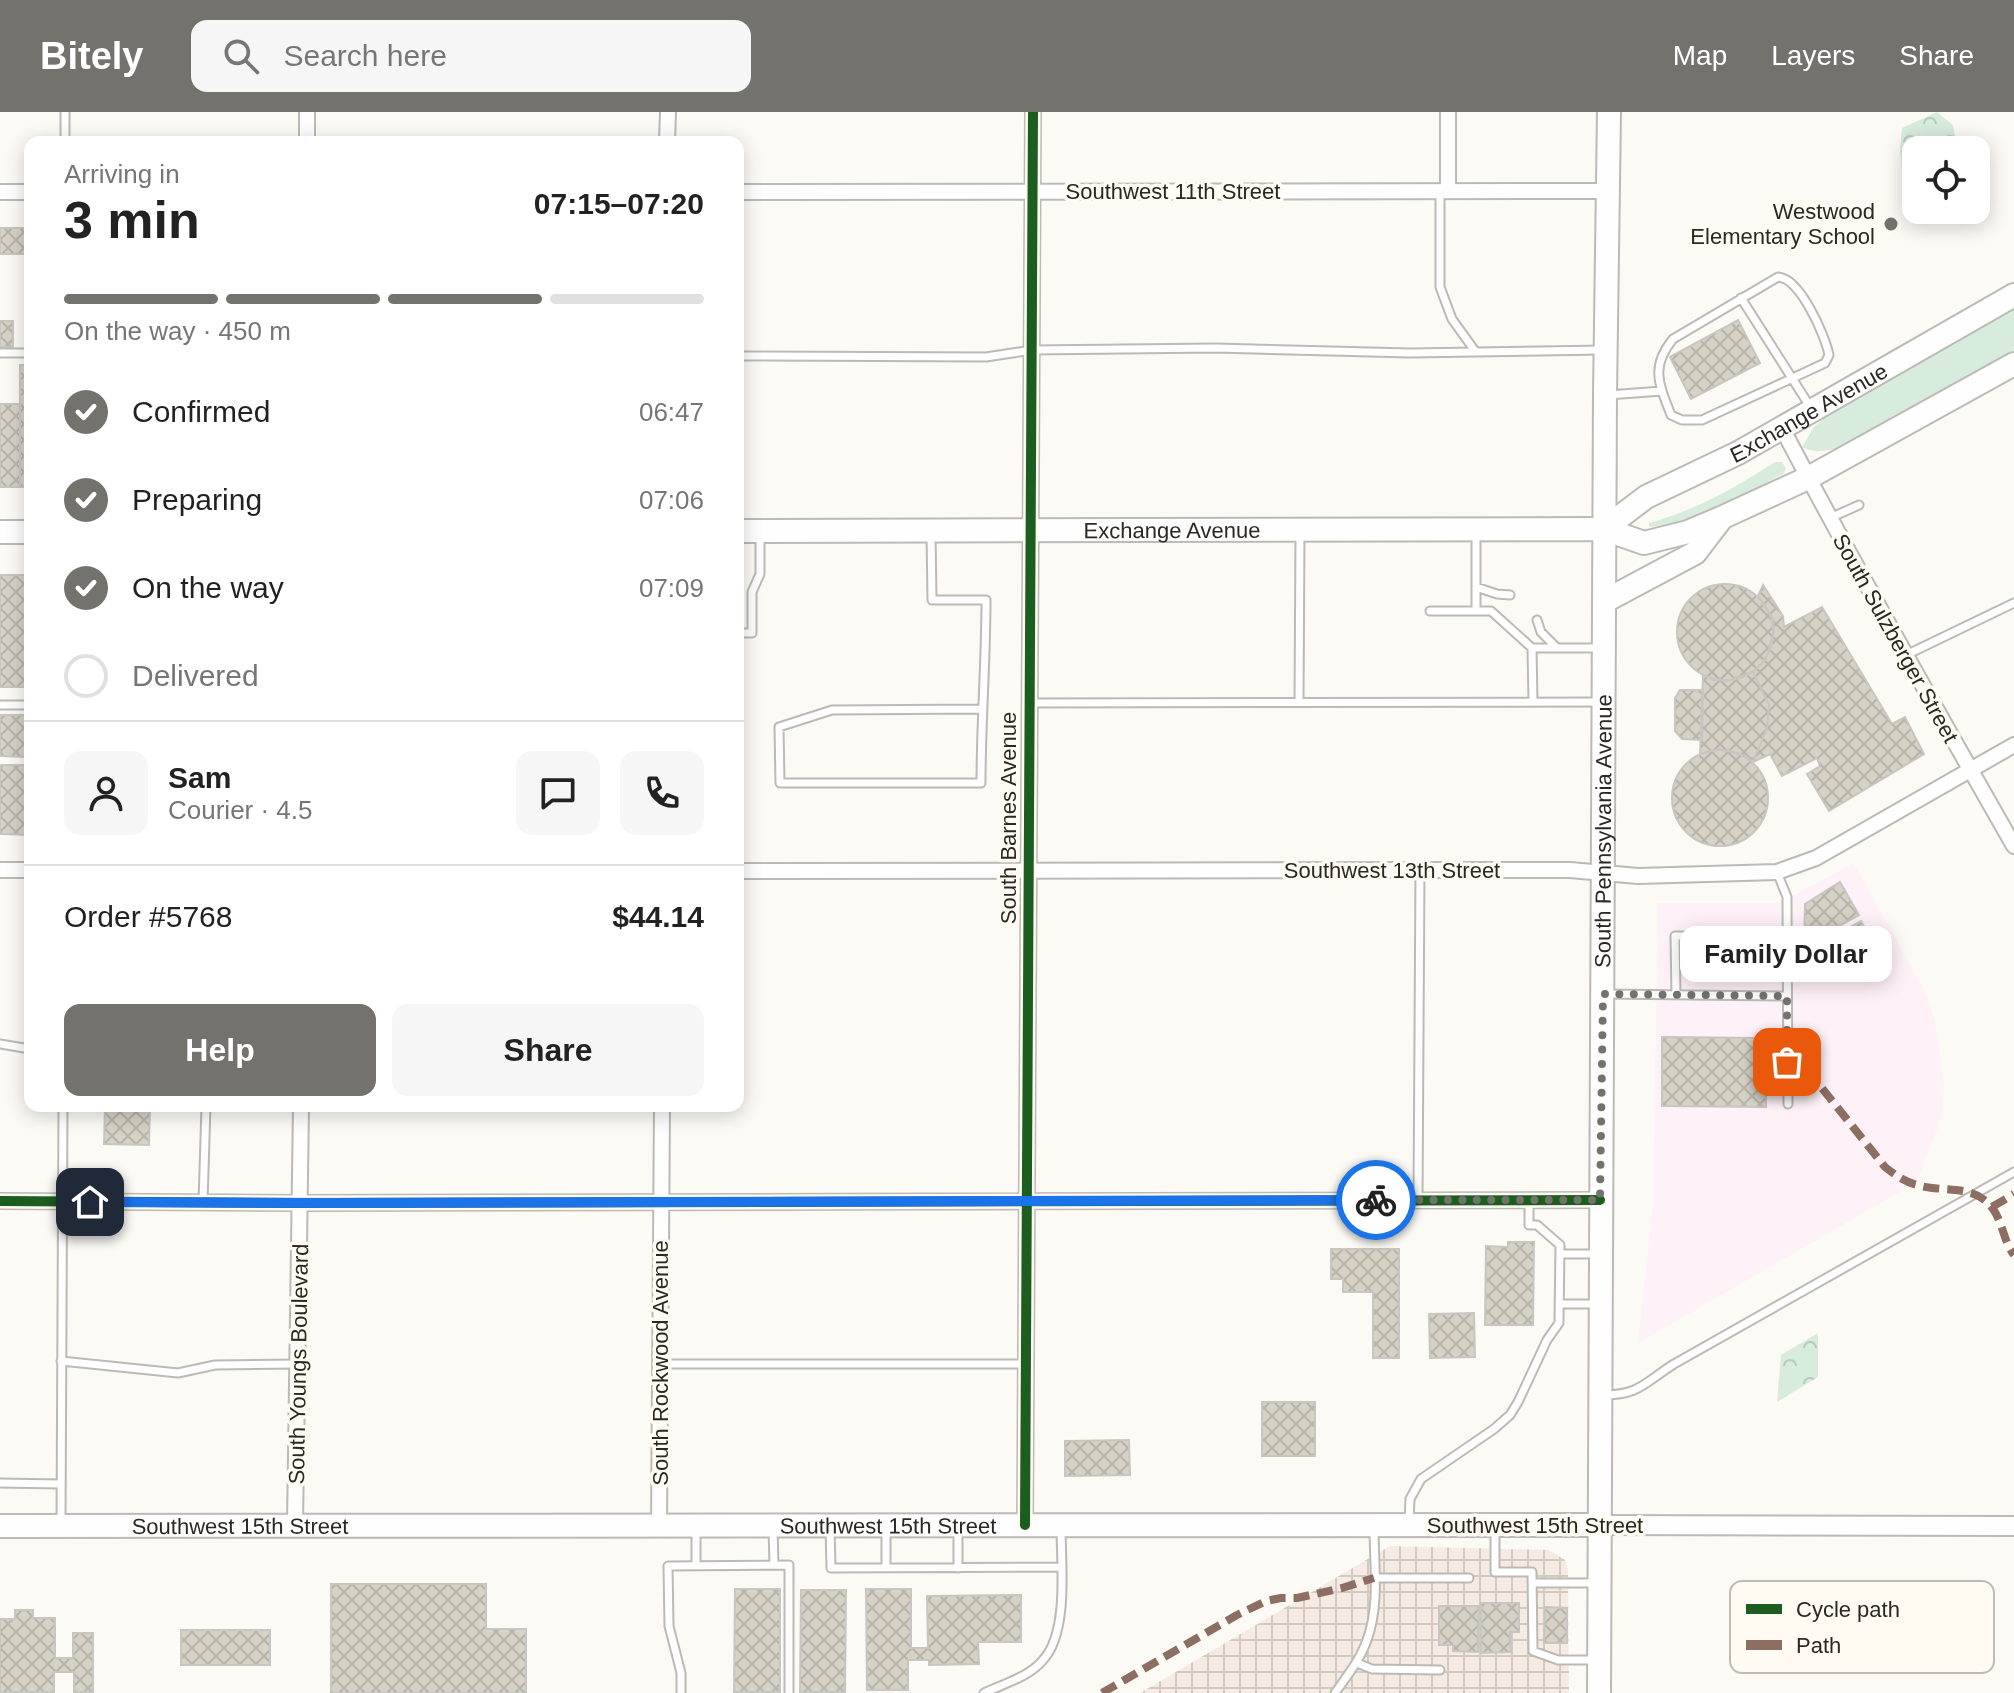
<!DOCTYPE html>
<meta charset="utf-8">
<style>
body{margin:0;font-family:Helvetica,sans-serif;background:#f6f6f6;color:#222;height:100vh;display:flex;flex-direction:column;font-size:30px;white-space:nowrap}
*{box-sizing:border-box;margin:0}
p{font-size:26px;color:#767676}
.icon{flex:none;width:44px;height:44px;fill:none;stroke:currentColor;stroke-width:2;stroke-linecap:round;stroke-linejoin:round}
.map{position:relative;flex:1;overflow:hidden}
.sheet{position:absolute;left:24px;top:24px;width:720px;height:976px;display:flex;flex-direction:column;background:#fff;border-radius:16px;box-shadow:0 4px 20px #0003}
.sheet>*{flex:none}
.fabs{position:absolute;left:1902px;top:24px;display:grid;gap:16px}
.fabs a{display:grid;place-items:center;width:88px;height:88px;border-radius:16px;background:#fff;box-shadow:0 4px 20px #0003;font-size:40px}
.pin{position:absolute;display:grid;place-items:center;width:68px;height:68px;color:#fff;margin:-34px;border-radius:16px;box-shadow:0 4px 12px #0006}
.courier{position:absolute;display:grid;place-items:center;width:80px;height:80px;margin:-40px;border:6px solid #1a73e8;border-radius:50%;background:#fff;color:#222;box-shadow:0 2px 10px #0007}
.bubble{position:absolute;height:56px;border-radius:16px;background:#fff;box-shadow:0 4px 20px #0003;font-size:26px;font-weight:800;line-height:56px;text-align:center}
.headline em{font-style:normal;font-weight:800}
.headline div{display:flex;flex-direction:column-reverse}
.headline{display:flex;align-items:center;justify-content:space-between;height:136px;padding:0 40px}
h1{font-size:52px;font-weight:800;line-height:60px}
.bar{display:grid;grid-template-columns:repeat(4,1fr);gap:12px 8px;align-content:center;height:96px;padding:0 40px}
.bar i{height:10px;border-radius:6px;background:#e0e0e0}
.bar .current{background:#74726c}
.bar p{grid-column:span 4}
.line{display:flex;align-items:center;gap:20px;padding:0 40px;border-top:2px solid #e0e0e0}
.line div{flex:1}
.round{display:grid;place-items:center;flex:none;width:84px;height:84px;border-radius:16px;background:#f6f6f6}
ol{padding:0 40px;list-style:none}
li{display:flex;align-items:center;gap:24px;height:88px}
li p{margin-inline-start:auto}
li .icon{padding:8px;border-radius:50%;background:#74726c;color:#fff;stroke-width:4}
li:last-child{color:#767676}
li i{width:44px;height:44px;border:4px solid #e0e0e0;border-radius:50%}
.primary-button{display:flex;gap:16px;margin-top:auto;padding:16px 40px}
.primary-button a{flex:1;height:92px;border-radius:16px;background:#74726c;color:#fff;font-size:32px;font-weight:800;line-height:92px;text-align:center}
.primary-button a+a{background:#f6f6f6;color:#222}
header{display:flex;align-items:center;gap:48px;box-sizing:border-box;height:112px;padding:0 40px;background:#74726c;color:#fff}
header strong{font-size:38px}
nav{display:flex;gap:44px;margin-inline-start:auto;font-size:28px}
.search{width:560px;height:72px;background:#f6f6f6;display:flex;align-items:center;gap:20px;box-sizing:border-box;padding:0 28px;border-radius:16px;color:#767676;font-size:30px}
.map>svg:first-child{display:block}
</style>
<header>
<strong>Bitely</strong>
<div class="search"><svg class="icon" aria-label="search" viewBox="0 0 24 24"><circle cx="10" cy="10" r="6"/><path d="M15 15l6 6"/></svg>Search here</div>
<nav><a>Map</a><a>Layers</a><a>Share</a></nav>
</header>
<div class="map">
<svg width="2014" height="1581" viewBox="0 0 2014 1581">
<defs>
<pattern id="industrial-grid" width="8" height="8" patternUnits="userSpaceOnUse" patternTransform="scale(2)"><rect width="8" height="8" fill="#f6ebe3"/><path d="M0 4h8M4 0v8" fill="none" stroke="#d3cac2"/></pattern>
<pattern id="park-crowns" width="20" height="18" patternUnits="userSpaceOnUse" patternTransform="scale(2)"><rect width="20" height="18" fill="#d7ecdd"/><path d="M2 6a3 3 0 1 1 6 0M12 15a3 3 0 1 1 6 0" fill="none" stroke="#b9cabd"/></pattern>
<pattern id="building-cross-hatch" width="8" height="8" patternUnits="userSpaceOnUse" patternTransform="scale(2)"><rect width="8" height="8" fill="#d7d2c6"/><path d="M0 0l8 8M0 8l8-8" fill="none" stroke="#b9b4aa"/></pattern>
</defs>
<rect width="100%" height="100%" fill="#fcfaf5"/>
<path fill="#fef1f8" d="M 1854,751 L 1928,885 L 1935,910 L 1944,970 L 1942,1004 L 1917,1070 L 1638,1231 L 1653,1090 L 1658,791 L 1780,791 Z"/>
<path fill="url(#industrial-grid)" d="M 1390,1434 L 1549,1438 L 1565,1448 L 1568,1458 L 1569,1581 L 1140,1581 Z"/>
<path fill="#d7ecdd" d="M 2014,196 L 2014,238 L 1849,332 C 1833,338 1818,343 1802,335 L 1814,315 L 1830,301 Z
M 1775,350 L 1782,350 L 1786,357 L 1783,362 C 1740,385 1698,410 1649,415 L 1649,411 C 1694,399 1735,376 1775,350 Z"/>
<path fill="url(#park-crowns)" d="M 1937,0 L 1953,13 L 1956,30 L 1944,38 L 1916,38 L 1916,55 L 1909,59 L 1902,55 L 1900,38 L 1902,16 Z
M 1818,1221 L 1818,1265 L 1777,1290 L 1781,1243 Z"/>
<path fill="url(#building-cross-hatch)" stroke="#c8c6c1" stroke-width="2" d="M 0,116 L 30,116 L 30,142 L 0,142 Z
M 1738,208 L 1760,251 L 1691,287 L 1670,245 Z
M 0,209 L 13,209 L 13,235 L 0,235 Z
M 20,253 L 30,253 L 30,375 L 20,375 Z
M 0,292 L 20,292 L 20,375 L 0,375 Z
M 0,463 L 30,463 L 30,575 L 0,575 Z
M1677 520a48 48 0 1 1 96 0a48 48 0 1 1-96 0Z
M 1763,473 L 1783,504 L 1784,515 L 1822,495 L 1892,612 L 1905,605 L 1924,642 L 1829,699 L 1807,662 L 1820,654 L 1817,646 L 1782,664 L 1770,642 L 1753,650 L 1767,616 L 1769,593 L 1753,560 L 1766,547 L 1774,520 L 1773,507 L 1758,484 Z
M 1753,560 L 1769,593 L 1767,616 L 1753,650 L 1746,644 L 1719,637 L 1700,642 L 1703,563 L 1713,568 L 1727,569 Z
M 1680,578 L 1703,578 L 1702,628 L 1682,627 L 1675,619 L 1675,586 Z
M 0,603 L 27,603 L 26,645 L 0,644 Z
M1672 686a48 48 0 1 1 96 0a48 48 0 1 1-96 0Z
M 0,653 L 30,653 L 30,723 L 0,722 Z
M 1840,770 L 1859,803 L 1804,833 L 1805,792 Z
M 1861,809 L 1875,835 L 1839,854 L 1825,829 Z
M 1662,925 L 1766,926 L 1766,995 L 1662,994 Z
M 105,994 L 150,994 L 149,1033 L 104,1032 Z
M 1508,1130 L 1534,1130 L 1533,1213 L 1485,1213 L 1486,1134 L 1508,1135 Z
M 1331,1137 L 1399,1137 L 1399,1246 L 1373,1246 L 1373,1180 L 1343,1180 L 1343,1167 L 1331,1167 Z
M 1474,1201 L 1475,1245 L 1430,1246 L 1429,1202 Z
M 1262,1290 L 1315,1290 L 1315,1344 L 1262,1344 Z
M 1129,1328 L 1130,1363 L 1065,1364 L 1065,1329 Z
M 331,1472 L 486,1472 L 486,1517 L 526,1517 L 526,1581 L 331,1581 Z
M 735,1477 L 780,1477 L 780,1580 L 734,1580 Z
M 866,1477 L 911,1477 L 911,1536 L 928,1536 L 927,1484 L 1021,1483 L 1021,1530 L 978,1530 L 979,1552 L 929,1553 L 929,1548 L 908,1548 L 908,1578 L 867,1578 Z
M 801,1478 L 846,1478 L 845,1580 L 800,1580 Z
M 1481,1491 L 1519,1491 L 1519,1520 L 1510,1520 L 1511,1540 L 1481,1541 Z
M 1439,1494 L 1479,1494 L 1478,1540 L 1453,1539 L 1453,1533 L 1439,1533 Z
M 1545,1495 L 1567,1496 L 1567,1531 L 1544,1531 Z
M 15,1498 L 33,1498 L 33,1506 L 55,1506 L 55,1546 L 73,1546 L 73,1521 L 93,1521 L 93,1580 L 74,1580 L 74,1560 L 54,1560 L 54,1580 L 0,1580 L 0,1507 L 15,1507 Z
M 181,1518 L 270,1518 L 270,1553 L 181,1553 Z"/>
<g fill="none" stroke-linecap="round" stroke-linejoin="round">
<defs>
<path id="service" d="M 65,30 L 65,0
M 1440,79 L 1440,175 L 1452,207 L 1475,239
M 1778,165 C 1800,166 1825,223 1829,243 L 1825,251 L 1702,308 L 1682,308 L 1671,303 C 1659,272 1650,255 1673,227 Z
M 1741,186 L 1811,296
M 0,241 L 30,241
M 738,244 L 986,245 L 1032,238 L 1216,236 L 1410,241 L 1603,238
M 1608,283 L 1662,279
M 1830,406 L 1859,393
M 931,421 L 932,488 L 986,488 C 986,550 981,610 981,671 L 780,671 L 779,615 L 832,598 L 981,597
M 1476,421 L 1476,475 L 1497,482 L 1510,483
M 1430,499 L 1476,499 L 1476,475
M 1476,499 L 1491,499 L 1532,536 L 1557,536
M 1537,508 L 1541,520 L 1557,536 L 1600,536
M 738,521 L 752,521 L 752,480 L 760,462 L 760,421
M 1532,536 L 1533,590
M 1906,543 L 2014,491
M 1299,590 L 1300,421
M 1030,591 L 1602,590
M 0,593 L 30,593
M 1777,760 L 1787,785 L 1788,992
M 1605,882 L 1787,884
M 1676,883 L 1675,824 L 1787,824
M 0,932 L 30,937
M 1418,1088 L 1420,758
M 203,1091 L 206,994
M 1560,1142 L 1597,1142
M 1559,1192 L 1597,1192
M 61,1249 L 178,1261 L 215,1253 L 297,1252
M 660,1252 L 1026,1252
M 1602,1283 C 1640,1283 1644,1271 1674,1252 L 2014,1060
M 0,1371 L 61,1372
M 1409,1410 L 1410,1387 L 1421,1367 L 1494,1317 L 1510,1303 L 1518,1290 L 1547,1228 L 1559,1211 L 1560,1133 L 1537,1113 L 1529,1113 L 1529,1088
M 61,1412 L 63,994
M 696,1415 L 696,1454
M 886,1415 L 886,1456
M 1495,1415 L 1495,1460 L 1532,1460 L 1533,1539 L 1558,1548 L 1594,1548
M 773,1416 L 774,1453
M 830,1416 L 831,1456 L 1061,1455
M 958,1418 L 958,1456
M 1374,1466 L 1469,1466
M 1532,1471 L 1596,1471
M 1357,1551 L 1372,1557 L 1440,1558
M 681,1581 L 681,1561 L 669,1514 L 668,1454 L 789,1453 L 789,1581
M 984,1581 C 1003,1572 1029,1565 1043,1548 C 1069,1520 1061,1451 1061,1415
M 1335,1581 C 1347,1564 1360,1548 1367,1528 C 1380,1494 1374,1451 1374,1416"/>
<path id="minor" d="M 307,30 L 307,0
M 667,30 L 668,0
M 1448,79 L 1448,0
M 0,80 L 30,80
M 738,80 L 1608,79
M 1782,316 C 1856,457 1935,596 2014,734
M 0,758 L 30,758
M 738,759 L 1570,758 L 1638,764 L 1777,760 L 1816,746 L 2014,633
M 0,1089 L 300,1091 L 1600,1088
M 295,1413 L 301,994
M 659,1413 L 662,994
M 1025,1413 L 1033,0"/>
<path id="tertiary" d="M 1599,1413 L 2014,1414"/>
<g id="secondary">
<path id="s1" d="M 1604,417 L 1646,385 L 1738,341 L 2014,183"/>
<path id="s2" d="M 738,419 L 1604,417 L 1644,431 L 1688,420 L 1721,406 L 1808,366 L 2014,252"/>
<path d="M 0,420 L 30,420"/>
<path d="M 1605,489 L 1695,441 L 1721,407"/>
<path id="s3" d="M 0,1414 L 1599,1413"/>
<path id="s4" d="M 1599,1581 L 1605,283 L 1609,0"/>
</g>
</defs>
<use href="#service" stroke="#bcbab5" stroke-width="11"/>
<use href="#minor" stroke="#bcbab5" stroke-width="18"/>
<use href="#tertiary" stroke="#bcbab5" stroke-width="22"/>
<use href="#secondary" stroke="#bcbab5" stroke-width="26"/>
<use href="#service" stroke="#fffefe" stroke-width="7"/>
<use href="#minor" stroke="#fffefe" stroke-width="14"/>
<use href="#tertiary" stroke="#fffefe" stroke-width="18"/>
<use href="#secondary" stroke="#fffefe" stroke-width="22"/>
<path stroke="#8d6e63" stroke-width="8" stroke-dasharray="16 8" stroke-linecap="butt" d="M 1787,950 L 1801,950 L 1885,1055 C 1895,1063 1905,1070 1917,1073 C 1943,1081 1975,1071 1993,1097 C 2003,1111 2003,1128 2014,1143
M 1992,1095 L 2014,1082
M 1102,1581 L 1237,1503 L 1266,1489 L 1281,1486 L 1297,1486 L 1342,1476 L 1374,1466"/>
<defs>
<path id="cycleway" d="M 0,1089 L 300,1091 L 1600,1088
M 1025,1413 L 1033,0"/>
</defs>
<use href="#cycleway" stroke="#fffbf2" stroke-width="15"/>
<use href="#cycleway" stroke="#1b5e20" stroke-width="10"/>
</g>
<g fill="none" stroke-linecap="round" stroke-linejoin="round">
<path stroke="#74726c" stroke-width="8" stroke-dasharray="0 14.4" d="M 1376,1088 L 1600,1088 L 1603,882 L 1787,884 L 1787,950"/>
<path stroke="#1a73e8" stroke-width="10" d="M 90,1090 L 330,1091 L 1376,1088"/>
</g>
<circle fill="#74726c" stroke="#fffbf2" stroke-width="3" cx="1891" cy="112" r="8"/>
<g text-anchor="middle" stroke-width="7" stroke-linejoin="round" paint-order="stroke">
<g font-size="22" fill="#2a2822" stroke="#fffbf2">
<text x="1173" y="87">Southwest 11th Street</text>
<text dy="8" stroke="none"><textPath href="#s1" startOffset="236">Exchange Avenue</textPath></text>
<text dy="8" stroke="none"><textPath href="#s2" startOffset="434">Exchange Avenue</textPath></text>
<text transform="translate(1896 526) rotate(61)" y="8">South Sulzberger Street</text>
<text transform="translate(1008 706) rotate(-90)" y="8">South Barnes Avenue</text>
<text dy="8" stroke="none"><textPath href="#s4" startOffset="862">South Pennsylvania Avenue</textPath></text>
<text x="1392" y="766">Southwest 13th Street</text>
<text transform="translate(660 1251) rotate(-90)" y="8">South Rockwood Avenue</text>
<text transform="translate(298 1252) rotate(-89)" y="8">South Youngs Boulevard</text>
<text dy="8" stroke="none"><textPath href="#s3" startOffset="240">Southwest 15th Street</textPath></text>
<text dy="8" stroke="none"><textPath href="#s3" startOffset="888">Southwest 15th Street</textPath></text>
<text x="1535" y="1421">Southwest 15th Street</text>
</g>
<g font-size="22" fill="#2a2822" stroke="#fffbf2" text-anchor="end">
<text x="1875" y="107">Westwood<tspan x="1875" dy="25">Elementary School</tspan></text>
</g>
</g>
<rect x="1730" y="1469" width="264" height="92" rx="12" fill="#fffbf2" stroke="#bfbcb4" stroke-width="2"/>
<rect x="1746" y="1492" width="36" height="10" fill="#1b5e20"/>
<rect x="1746" y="1528" width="36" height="10" fill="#8d6e63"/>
<g font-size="22" fill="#2a2822">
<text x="1796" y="1505">Cycle path</text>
<text x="1796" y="1541">Path</text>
</g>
</svg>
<div class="fabs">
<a><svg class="icon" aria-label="locate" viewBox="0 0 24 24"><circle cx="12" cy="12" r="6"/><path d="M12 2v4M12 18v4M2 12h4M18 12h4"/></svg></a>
</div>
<div class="pin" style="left:1787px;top:950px;background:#ea580c"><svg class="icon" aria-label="bag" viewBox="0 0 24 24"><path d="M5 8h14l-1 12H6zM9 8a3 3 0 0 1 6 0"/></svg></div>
<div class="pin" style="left:90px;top:1090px;background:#1f2937"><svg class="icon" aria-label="home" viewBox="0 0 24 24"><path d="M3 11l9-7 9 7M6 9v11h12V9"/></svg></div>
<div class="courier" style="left:1376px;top:1088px"><svg class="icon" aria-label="bike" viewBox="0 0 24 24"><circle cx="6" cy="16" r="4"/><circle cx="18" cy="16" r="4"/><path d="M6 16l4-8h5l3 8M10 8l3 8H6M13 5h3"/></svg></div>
<div class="bubble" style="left:1680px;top:814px;width:212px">Family Dollar</div>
<section class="sheet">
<div class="headline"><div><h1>3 min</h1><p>Arriving in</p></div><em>07:15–07:20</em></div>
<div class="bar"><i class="current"></i><i class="current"></i><i class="current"></i><i></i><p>On the way · 450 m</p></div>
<ol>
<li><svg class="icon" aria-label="check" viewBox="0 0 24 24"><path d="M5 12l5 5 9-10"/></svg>Confirmed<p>06:47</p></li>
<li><svg class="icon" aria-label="check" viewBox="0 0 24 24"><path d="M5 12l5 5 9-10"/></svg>Preparing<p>07:06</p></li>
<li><svg class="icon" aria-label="check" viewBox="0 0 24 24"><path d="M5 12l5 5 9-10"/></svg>On the way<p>07:09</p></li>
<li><i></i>Delivered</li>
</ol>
<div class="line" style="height:144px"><a class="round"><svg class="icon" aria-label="person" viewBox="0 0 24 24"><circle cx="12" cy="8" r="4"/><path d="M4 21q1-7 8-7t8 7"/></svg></a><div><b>Sam</b><p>Courier · 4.5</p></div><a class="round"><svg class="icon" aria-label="chat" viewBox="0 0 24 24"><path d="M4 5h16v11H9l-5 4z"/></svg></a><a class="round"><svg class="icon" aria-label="phone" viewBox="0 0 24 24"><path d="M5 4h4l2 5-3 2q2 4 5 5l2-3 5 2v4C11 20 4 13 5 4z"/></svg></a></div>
<div class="line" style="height:104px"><div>Order #5768</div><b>$44.14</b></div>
<div class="primary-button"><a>Help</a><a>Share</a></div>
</section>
</div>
